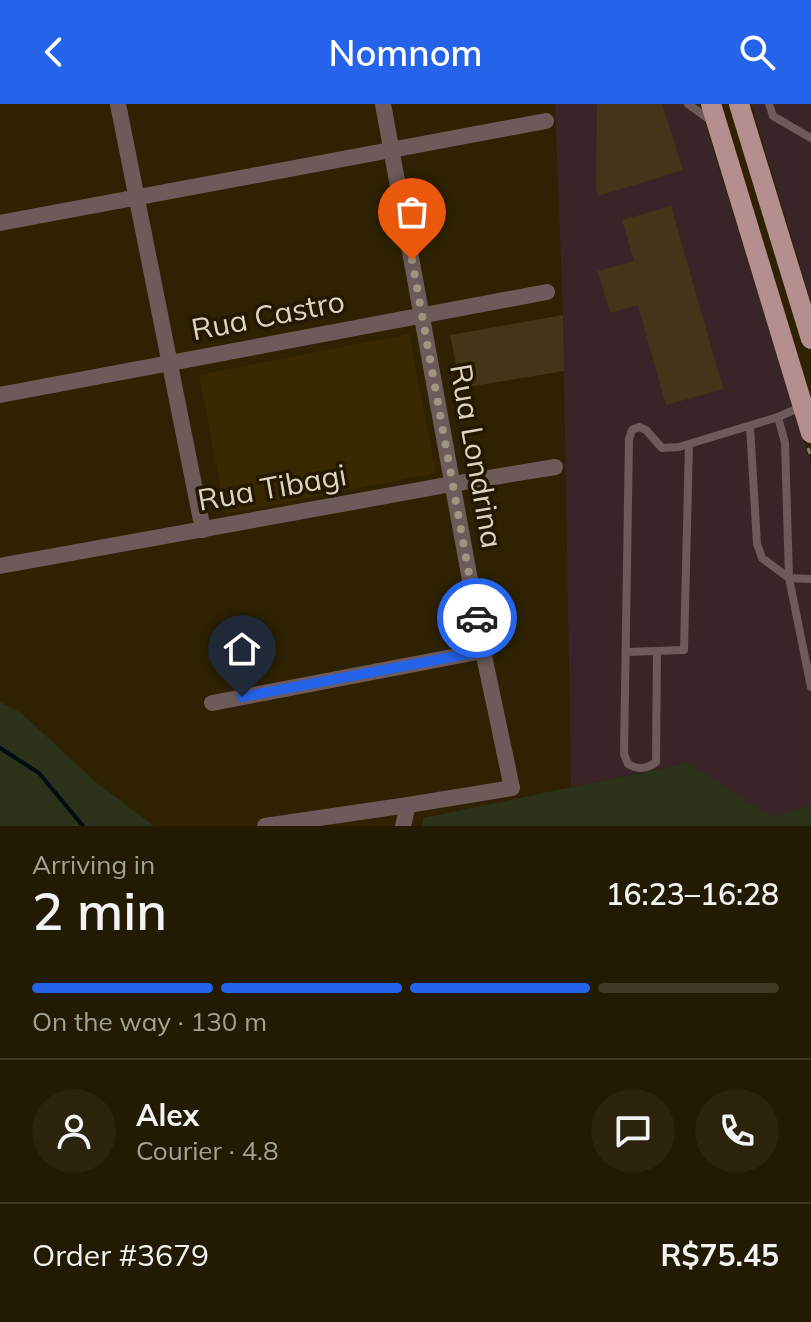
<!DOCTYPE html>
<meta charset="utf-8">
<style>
body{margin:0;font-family:Mulish,sans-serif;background:#2b230c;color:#f1f3f6;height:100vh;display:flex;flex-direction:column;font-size:30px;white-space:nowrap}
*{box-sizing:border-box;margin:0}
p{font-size:26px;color:#a3a199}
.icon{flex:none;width:44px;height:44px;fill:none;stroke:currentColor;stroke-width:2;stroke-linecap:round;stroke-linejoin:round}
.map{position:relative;height:722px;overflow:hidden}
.side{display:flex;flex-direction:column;background:#231a02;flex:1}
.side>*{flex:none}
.pin{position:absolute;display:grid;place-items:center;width:68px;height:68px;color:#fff;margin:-82px -34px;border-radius:50% 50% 50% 0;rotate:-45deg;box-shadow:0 0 8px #0007}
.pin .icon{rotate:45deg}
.courier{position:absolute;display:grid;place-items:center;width:80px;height:80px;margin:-40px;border:6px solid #2563eb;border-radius:50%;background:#fff;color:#222;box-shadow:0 2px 10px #0007}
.overview em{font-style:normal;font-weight:600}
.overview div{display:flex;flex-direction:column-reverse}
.overview{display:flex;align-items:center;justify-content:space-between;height:136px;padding:0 32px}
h1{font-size:52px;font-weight:600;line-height:60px}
.bar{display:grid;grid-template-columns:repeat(4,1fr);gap:12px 8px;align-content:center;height:96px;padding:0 32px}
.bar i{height:10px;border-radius:6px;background:#403824}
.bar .active{background:#2563eb}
.bar p{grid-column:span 4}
.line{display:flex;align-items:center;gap:20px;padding:0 32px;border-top:2px solid #403824}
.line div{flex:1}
.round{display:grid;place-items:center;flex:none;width:84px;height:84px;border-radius:42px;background:#2b230c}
header{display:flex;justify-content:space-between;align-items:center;height:104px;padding:0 32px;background:#2563eb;color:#fff;font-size:36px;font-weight:600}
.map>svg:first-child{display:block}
</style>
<header><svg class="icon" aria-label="back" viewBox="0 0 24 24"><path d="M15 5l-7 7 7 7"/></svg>Nomnom<svg class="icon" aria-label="search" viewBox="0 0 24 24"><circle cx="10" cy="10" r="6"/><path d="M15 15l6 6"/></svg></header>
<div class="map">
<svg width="811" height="722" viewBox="0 0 811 722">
<rect width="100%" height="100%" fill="#2f2203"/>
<path fill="#392527" d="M 555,0 L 699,0 L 811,360 L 811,701 L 772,714 L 688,659 L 571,683 L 563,211 Z
M 751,0 L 811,0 L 811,197 Z"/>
<path fill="#392901" d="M 409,230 L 436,369 L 226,410 L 199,271 Z"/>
<path fill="#2c321a" d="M 0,598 L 21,609 L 97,679 L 154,722 L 0,722 Z
M 688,659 L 772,713 L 811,701 L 811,722 L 423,722 L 423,714 Z"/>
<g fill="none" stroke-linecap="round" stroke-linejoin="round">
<path stroke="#000c14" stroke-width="4" d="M 0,644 L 39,669 L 83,722"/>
</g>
<path fill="#433618" d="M 597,0 L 662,0 L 683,66 L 598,92 L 596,85 Z
M 671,102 L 723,285 L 666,301 L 638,201 L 610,209 L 598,167 L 634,157 L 622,116 Z
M 563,211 L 564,267 L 461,284 L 450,231 Z"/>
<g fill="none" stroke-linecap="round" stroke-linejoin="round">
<path stroke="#8b8169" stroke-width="3" stroke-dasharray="6 4" stroke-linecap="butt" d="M 808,344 L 811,353"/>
<path stroke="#6d5a5a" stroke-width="8" d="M 688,0 L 710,16
M 769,0 L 773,12 L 811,34
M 778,313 L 803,302
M 750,322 L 757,440 L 762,454 L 789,474 L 811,583
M 657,547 L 656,658 C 647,665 637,666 628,660 L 624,650 L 629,335 L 632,326 L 639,323 L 646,326 L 662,344 L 679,343 L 778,313 L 785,339 L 789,474 L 811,475
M 627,548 L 684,546 L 689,340"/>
<path stroke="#6d5a5a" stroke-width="16" d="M 118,0 L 203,426
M 383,0 L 483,547 L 512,684 L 408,701 L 403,722
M 0,119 L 546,17
M 0,291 L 547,188
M 0,462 L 452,380 L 555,363
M 212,599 L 483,547
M 265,722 L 408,701"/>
<path stroke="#b58f90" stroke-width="20" d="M 711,0 L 811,329
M 739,0 L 811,235"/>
</g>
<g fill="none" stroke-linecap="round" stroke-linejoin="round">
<path stroke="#a09680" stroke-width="8" stroke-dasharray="0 14.4" d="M 412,156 L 477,514"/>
<path stroke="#2563eb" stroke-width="10" d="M 242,593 L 483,547 L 477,514"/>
</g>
<g text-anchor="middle" stroke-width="7" stroke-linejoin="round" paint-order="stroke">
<g font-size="30" fill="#ddd5c4" stroke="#251800">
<text transform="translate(268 212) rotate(-11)" y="10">Rua Castro</text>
<text transform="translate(476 352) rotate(80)" y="10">Rua Londrina</text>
<text transform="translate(272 384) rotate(-10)" y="10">Rua Tibagi</text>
</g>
</g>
</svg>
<div class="pin" style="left:412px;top:156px;background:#ea580c"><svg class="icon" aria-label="bag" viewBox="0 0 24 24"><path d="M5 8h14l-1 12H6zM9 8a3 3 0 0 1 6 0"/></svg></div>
<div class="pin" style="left:242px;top:593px;background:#1f2937"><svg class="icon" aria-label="home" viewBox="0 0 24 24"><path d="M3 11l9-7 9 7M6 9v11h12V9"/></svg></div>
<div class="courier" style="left:477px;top:514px"><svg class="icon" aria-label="car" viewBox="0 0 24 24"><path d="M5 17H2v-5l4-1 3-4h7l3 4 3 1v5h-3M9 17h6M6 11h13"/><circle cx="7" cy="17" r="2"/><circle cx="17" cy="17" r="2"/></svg></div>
</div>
<section class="side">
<div class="overview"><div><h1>2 min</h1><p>Arriving in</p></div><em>16:23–16:28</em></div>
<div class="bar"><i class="active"></i><i class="active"></i><i class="active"></i><i></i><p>On the way · 130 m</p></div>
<div class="line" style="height:144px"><a class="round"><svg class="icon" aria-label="person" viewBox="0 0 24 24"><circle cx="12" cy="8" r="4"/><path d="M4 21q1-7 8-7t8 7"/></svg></a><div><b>Alex</b><p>Courier · 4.8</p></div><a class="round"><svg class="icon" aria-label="chat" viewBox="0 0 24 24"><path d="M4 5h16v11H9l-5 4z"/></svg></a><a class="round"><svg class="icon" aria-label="phone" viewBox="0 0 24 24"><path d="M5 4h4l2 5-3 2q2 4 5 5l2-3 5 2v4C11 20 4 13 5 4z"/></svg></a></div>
<div class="line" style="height:104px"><div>Order #3679</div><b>R$75.45</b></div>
</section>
